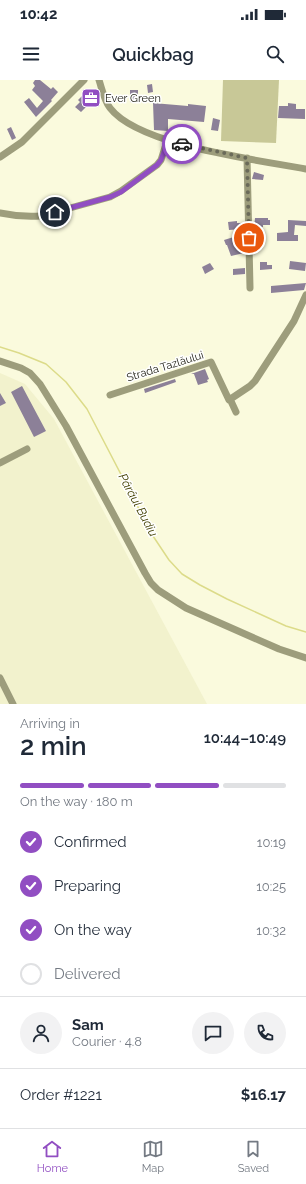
<!DOCTYPE html>
<meta charset="utf-8">
<style>
body{margin:0;font-family:Raleway,sans-serif;background:#f2f2f3;color:#1f2937;height:100vh;display:flex;flex-direction:column;font-size:15px;white-space:nowrap}
*{box-sizing:border-box;margin:0}
p{font-size:13px;color:#747a83}
.icon{flex:none;width:22px;height:22px;fill:none;stroke:currentColor;stroke-width:2;stroke-linecap:round;stroke-linejoin:round}
.map{position:relative;height:624px;overflow:hidden}
.sheet{display:flex;flex-direction:column;background:#fff;flex:1}
.sheet>*{flex:none}
.pin{position:absolute;display:grid;place-items:center;width:34px;height:34px;color:#fff;margin:-17px;border:2px solid #fff;border-radius:50%;box-shadow:0 1px 4px #0007}
.courier{position:absolute;display:grid;place-items:center;width:40px;height:40px;margin:-20px;border:3px solid #914ec2;border-radius:50%;background:#fff;color:#222;box-shadow:0 1px 5px #0007}
.headline em{font-style:normal;font-weight:600}
.headline div{display:flex;flex-direction:column-reverse}
.headline{display:flex;align-items:center;justify-content:space-between;height:68px;padding:0 20px}
h1{font-size:26px;font-weight:600;line-height:30px}
.bar{display:grid;grid-template-columns:repeat(4,1fr);gap:6px 4px;align-content:center;height:48px;padding:0 20px}
.bar i{height:5px;border-radius:3px;background:#e0e1e3}
.bar .active{background:#914ec2}
.bar p{grid-column:span 4}
.line{display:flex;align-items:center;gap:10px;padding:0 20px;border-top:1px solid #e0e1e3}
.line div{flex:1}
.round{display:grid;place-items:center;flex:none;width:42px;height:42px;border-radius:21px;background:#f2f2f3}
ol{padding:0 20px;list-style:none}
li{display:flex;align-items:center;gap:12px;height:44px}
li p{margin-inline-start:auto}
li .icon{padding:4px;border-radius:50%;background:#914ec2;color:#fff;stroke-width:4}
li:last-child{color:#747a83}
li i{width:22px;height:22px;border:2px solid #e0e1e3;border-radius:50%}
.status{display:flex;justify-content:space-between;align-items:center;height:28px;padding:0 20px;background:#fff;direction:ltr}
.status svg{height:11px;fill:currentColor}
header{display:flex;justify-content:space-between;align-items:center;height:52px;padding:0 20px;background:#fff;font-size:18px;font-weight:600}
.tab-bar{display:flex;justify-content:space-around;align-items:center;height:56px;border-top:1px solid #e0e1e3;background:#fff;font-size:11px;color:#747a83}
.tab-bar a{display:grid;justify-items:center;gap:2px}
.tab-bar .active{color:#914ec2}
.map>svg:first-child{display:block}
</style>
<div class="status"><b>10:42</b><svg viewBox="0 0 49 12"><path d="M0 12V9h3v3zM5 12V6h3v6zM10 12V3h3v9zM15 12V0h3v12zM26 1h20v11H26zM47 4h2v5h-2z"/></svg></div>
<header><svg class="icon" aria-label="menu" viewBox="0 0 24 24"><path d="M4 6h16M4 12h16M4 18h16"/></svg>Quickbag<svg class="icon" aria-label="search" viewBox="0 0 24 24"><circle cx="10" cy="10" r="6"/><path d="M15 15l6 6"/></svg></header>
<div class="map">
<svg width="306" height="624" viewBox="0 0 306 624">
<rect width="100%" height="100%" fill="#fafadd"/>
<path fill="#f2f2cd" d="M 0,293 L 25,304 L 54,339 L 207,624 L 0,624 Z"/>
<path fill="#c8c897" d="M 223,0 L 279,0 L 276,63 L 221,61 Z"/>
<g fill="none" stroke-linecap="round" stroke-linejoin="round">
<path stroke="#dcdb89" stroke-width="1.5" d="M 0,267 L 19,273 L 46,284 L 66,302 L 87,329 L 153,456 L 169,480 L 182,494 L 200,505 L 227,519 L 286,546 L 306,552"/>
</g>
<path fill="#8c8098" d="M 35,0 L 40,0 L 51,9 L 53,7 L 58,12 L 51,20 L 52,21 L 36,37 L 24,22 L 29,18 L 37,28 L 43,21 L 32,10 L 35,6 L 33,3 Z
M 152,4 L 153,12 L 148,13 L 147,5 Z
M 130,10 L 138,10 L 138,18 L 141,18 L 140,23 L 130,22 Z
M 91,14 L 95,18 L 81,32 L 75,27 L 80,22 L 78,20 L 83,15 L 87,19 Z
M 153,23 L 188,26 L 188,24 L 206,26 L 204,42 L 168,39 L 168,51 L 154,50 Z
M 288,23 L 296,24 L 296,29 L 305,29 L 305,39 L 278,38 L 279,26 L 288,26 Z
M 213,38 L 220,40 L 218,51 L 211,50 Z
M 11,47 L 16,58 L 12,60 L 7,49 Z
M 254,92 L 264,95 L 263,100 L 252,99 Z
M 255,138 L 268,138 L 268,140 L 270,140 L 270,145 L 263,145 L 263,147 L 254,148 Z
M 288,140 L 306,141 L 306,146 L 295,145 L 294,155 L 298,155 L 298,161 L 277,161 L 277,153 L 288,152 Z
M 237,141 L 237,143 L 241,143 L 242,149 L 229,150 L 228,142 Z
M 240,155 L 244,173 L 231,176 L 227,165 L 226,165 L 224,160 Z
M 290,181 L 306,183 L 305,191 L 289,189 Z
M 260,182 L 267,182 L 267,185 L 272,185 L 272,189 L 260,190 Z
M 210,183 L 214,189 L 205,194 L 202,187 Z
M 245,188 L 245,194 L 233,195 L 233,189 Z
M 306,203 L 304,210 L 271,213 L 271,206 Z
M 205,289 L 209,299 L 207,300 L 208,302 L 198,305 L 194,294 L 191,294 Z
M 175,299 L 176,302 L 145,313 L 144,309 Z
M 22,306 L 46,351 L 34,357 L 11,312 Z
M 0,313 L 6,323 L 0,326 Z"/>
<g fill="none" stroke-linecap="round" stroke-linejoin="round">
<path stroke="#9d9d7c" stroke-width="7" d="M 99,0 C 102,9 104,20 110,28 C 139,66 259,80 306,89
M 0,77 L 22,62 L 84,0
M 247,78 L 250,208
M 0,133 C 14,136 27,137 41,136 L 110,117 L 121,111 L 157,85 L 161,80 L 167,61
M 0,281 L 21,288 L 30,293 L 40,304 L 66,346 L 145,493 L 151,503 L 158,510 L 186,528 L 279,569 L 306,578
M 110,315 L 211,282 L 229,320 L 250,306 L 255,301 L 294,241 L 306,215
M 230,319 L 236,332
M 0,383 L 27,369
M 0,598 L 13,624"/>
</g>
<g fill="none" stroke-linecap="round" stroke-linejoin="round">
<path stroke="#6a6a59" stroke-width="4" stroke-dasharray="0 7.2" d="M 182,64 L 247,78 L 249,158"/>
<path stroke="#914ec2" stroke-width="5" d="M 55,132 L 110,117 L 121,112 L 157,85 L 161,80 L 168,61 L 182,64"/>
</g>
<defs>
<symbol id="office-square" viewBox="-11 -11 22 22"><rect x="-9" y="-9" width="18" height="18" rx="4" fill="#914ec2" stroke="#fff"/><path d="M-6-3h4V-5.5h4V-3h4V5H-6ZM-1-4.5V-3h2v-1.5ZM-6 0V1H6V0Z" fill="#fff"/></symbol>
</defs>
<g fill-rule="evenodd">
<use href="#office-square" x="80" y="7" width="22" height="22"/>
</g>
<g text-anchor="middle" stroke-width="3" stroke-linejoin="round" paint-order="stroke">
<g font-size="11" fill="#1d1d12" stroke="#fff" text-anchor="start">
<text x="105" y="22">Ever Green</text>
</g>
<g font-size="11" fill="#1d1d12" stroke="#fff">
<text transform="translate(165 286) rotate(-17)" y="4">Strada Tazlăului</text>
</g>
<g font-size="12" font-style="italic" fill="#424000" stroke="#fff">
<text transform="translate(138 425) rotate(62)" y="4">Pârâul Budiu</text>
</g>
</g>
</svg>
<div class="pin" style="left:249px;top:158px;background:#ea580c"><svg class="icon" aria-label="bag" viewBox="0 0 24 24"><path d="M5 8h14l-1 12H6zM9 8a3 3 0 0 1 6 0"/></svg></div>
<div class="pin" style="left:55px;top:132px;background:#1f2937"><svg class="icon" aria-label="home" viewBox="0 0 24 24"><path d="M3 11l9-7 9 7M6 9v11h12V9"/></svg></div>
<div class="courier" style="left:182px;top:64px"><svg class="icon" aria-label="car" viewBox="0 0 24 24"><path d="M5 17H2v-5l4-1 3-4h7l3 4 3 1v5h-3M9 17h6M6 11h13"/><circle cx="7" cy="17" r="2"/><circle cx="17" cy="17" r="2"/></svg></div>
</div>
<section class="sheet">
<div class="headline"><div><h1>2 min</h1><p>Arriving in</p></div><em>10:44–10:49</em></div>
<div class="bar"><i class="active"></i><i class="active"></i><i class="active"></i><i></i><p>On the way · 180 m</p></div>
<ol>
<li><svg class="icon" aria-label="check" viewBox="0 0 24 24"><path d="M5 12l5 5 9-10"/></svg>Confirmed<p>10:19</p></li>
<li><svg class="icon" aria-label="check" viewBox="0 0 24 24"><path d="M5 12l5 5 9-10"/></svg>Preparing<p>10:25</p></li>
<li><svg class="icon" aria-label="check" viewBox="0 0 24 24"><path d="M5 12l5 5 9-10"/></svg>On the way<p>10:32</p></li>
<li><i></i>Delivered</li>
</ol>
<div class="line" style="height:72px"><a class="round"><svg class="icon" aria-label="person" viewBox="0 0 24 24"><circle cx="12" cy="8" r="4"/><path d="M4 21q1-7 8-7t8 7"/></svg></a><div><b>Sam</b><p>Courier · 4.8</p></div><a class="round"><svg class="icon" aria-label="chat" viewBox="0 0 24 24"><path d="M4 5h16v11H9l-5 4z"/></svg></a><a class="round"><svg class="icon" aria-label="phone" viewBox="0 0 24 24"><path d="M5 4h4l2 5-3 2q2 4 5 5l2-3 5 2v4C11 20 4 13 5 4z"/></svg></a></div>
<div class="line" style="height:52px"><div>Order #1221</div><b>$16.17</b></div>
</section>
<nav class="tab-bar">
<a class="active"><svg class="icon" aria-label="home" viewBox="0 0 24 24"><path d="M3 11l9-7 9 7M6 9v11h12V9"/></svg>Home</a>
<a><svg class="icon" aria-label="map" viewBox="0 0 24 24"><path d="M3 6l6-2 6 2 6-2v14l-6 2-6-2-6 2zM9 4v14M15 6v14"/></svg>Map</a>
<a><svg class="icon" aria-label="saved" viewBox="0 0 24 24"><path d="M7 4h10v16l-5-4-5 4z"/></svg>Saved</a>
</nav>
